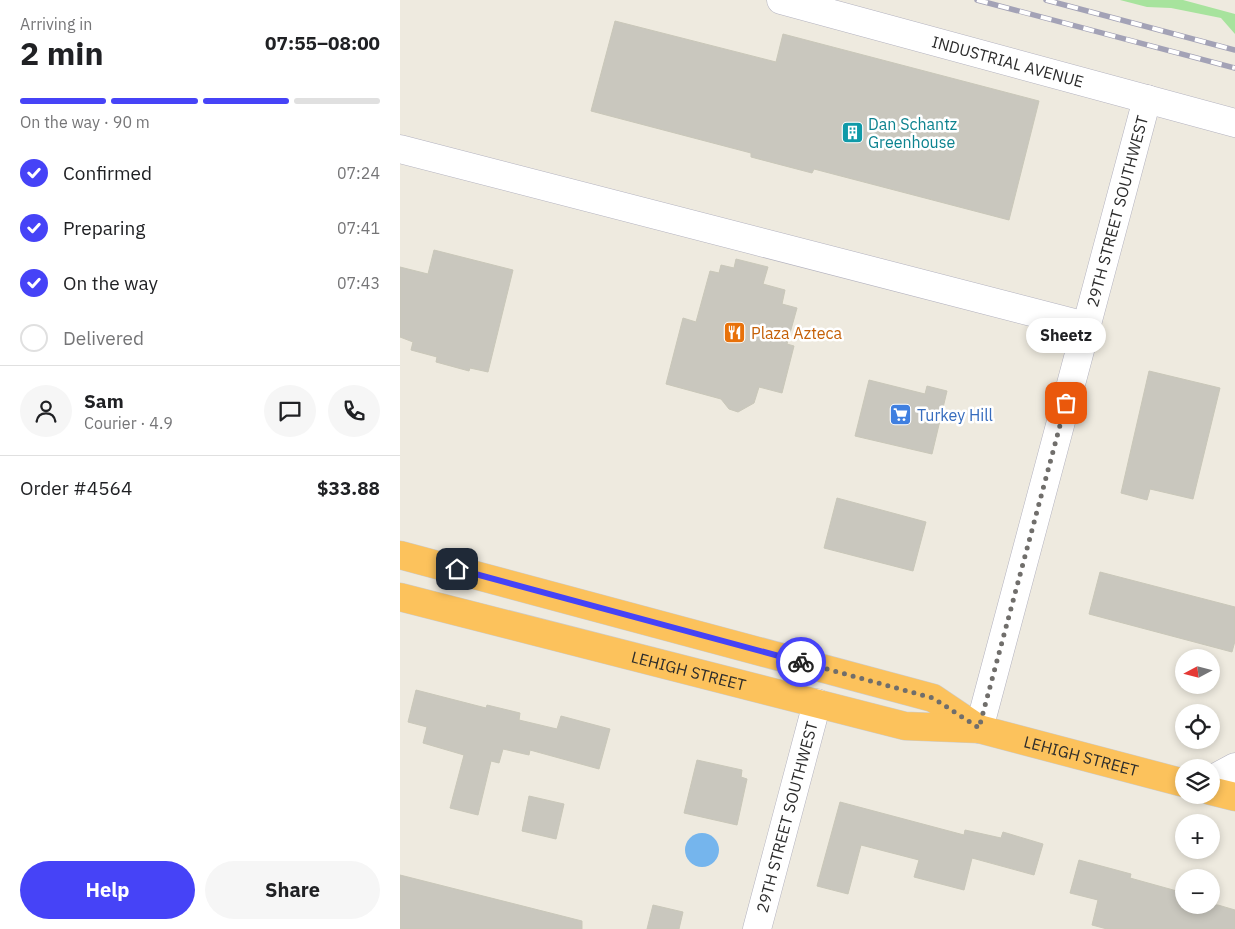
<!DOCTYPE html>
<meta charset="utf-8">
<style>
body{margin:0;font-family:"IBM Plex Sans",sans-serif;background:#f6f6f6;color:#202124;height:100vh;display:flex;flex-direction:column;font-size:19px;white-space:nowrap}
*{box-sizing:border-box;margin:0}
p{font-size:16px;color:#757577}
.icon{flex:none;width:28px;height:28px;fill:none;stroke:currentColor;stroke-width:2;stroke-linecap:round;stroke-linejoin:round}
.map{position:relative;flex:1;overflow:hidden}
.details{display:flex;flex-direction:column;background:#fff;width:400px}
.details>*{flex:none}
.needle{width:32px;rotate:263deg}
.buttons{position:absolute;left:775px;top:649px;display:grid;gap:10px}
.buttons a{display:grid;place-items:center;width:45px;height:45px;border-radius:50%;background:#fff;box-shadow:0 2px 8px #0003;font-size:25px}
.pin{position:absolute;display:grid;place-items:center;width:42px;height:42px;color:#fff;margin:-21px;border-radius:10px;box-shadow:0 2px 8px #0006}
.courier{position:absolute;display:grid;place-items:center;width:50px;height:50px;margin:-25px;border:4px solid #4643f7;border-radius:50%;background:#fff;color:#222;box-shadow:0 1px 6px #0007}
.bubble{position:absolute;height:35px;border-radius:18px;background:#fff;box-shadow:0 2px 8px #0003;font-size:16px;font-weight:800;line-height:35px;text-align:center}
.summary em{font-style:normal;font-weight:800}
.summary div{display:flex;flex-direction:column-reverse}
.summary{display:flex;align-items:center;justify-content:space-between;height:85px;padding:0 20px}
h1{font-size:32px;font-weight:800;line-height:38px}
.bar{display:grid;grid-template-columns:repeat(4,1fr);gap:8px 5px;align-content:center;height:60px;padding:0 20px}
.bar i{height:6px;border-radius:4px;background:#e0e0e0}
.bar .on{background:#4643f7}
.bar p{grid-column:span 4}
.line{display:flex;align-items:center;gap:12px;padding:0 20px;border-top:1px solid #e0e0e0}
.line div{flex:1}
.round{display:grid;place-items:center;flex:none;width:52px;height:52px;border-radius:26px;background:#f6f6f6}
ol{padding:0 20px;list-style:none}
li{display:flex;align-items:center;gap:15px;height:55px}
li p{margin-inline-start:auto}
li .icon{padding:5px;border-radius:50%;background:#4643f7;color:#fff;stroke-width:4}
li:last-child{color:#757577}
li i{width:28px;height:28px;border:2px solid #e0e0e0;border-radius:50%}
.cta{display:flex;gap:10px;margin-top:auto;padding:10px 20px}
.cta a{flex:1;height:58px;border-radius:30px;background:#4643f7;color:#fff;font-size:20px;font-weight:800;line-height:58px;text-align:center}
.cta a+a{background:#f6f6f6;color:#202124}
main{display:flex;flex:1;min-height:0}
.map>svg:first-child{display:block}
</style>
<main>
<section class="details">
<div class="summary"><div><h1>2 min</h1><p>Arriving in</p></div><em>07:55–08:00</em></div>
<div class="bar"><i class="on"></i><i class="on"></i><i class="on"></i><i></i><p>On the way · 90 m</p></div>
<ol>
<li><svg class="icon" aria-label="check" viewBox="0 0 24 24"><path d="M5 12l5 5 9-10"/></svg>Confirmed<p>07:24</p></li>
<li><svg class="icon" aria-label="check" viewBox="0 0 24 24"><path d="M5 12l5 5 9-10"/></svg>Preparing<p>07:41</p></li>
<li><svg class="icon" aria-label="check" viewBox="0 0 24 24"><path d="M5 12l5 5 9-10"/></svg>On the way<p>07:43</p></li>
<li><i></i>Delivered</li>
</ol>
<div class="line" style="height:90px"><a class="round"><svg class="icon" aria-label="person" viewBox="0 0 24 24"><circle cx="12" cy="8" r="4"/><path d="M4 21q1-7 8-7t8 7"/></svg></a><div><b>Sam</b><p>Courier · 4.9</p></div><a class="round"><svg class="icon" aria-label="chat" viewBox="0 0 24 24"><path d="M4 5h16v11H9l-5 4z"/></svg></a><a class="round"><svg class="icon" aria-label="phone" viewBox="0 0 24 24"><path d="M5 4h4l2 5-3 2q2 4 5 5l2-3 5 2v4C11 20 4 13 5 4z"/></svg></a></div>
<div class="line" style="height:65px"><div>Order #4564</div><b>$33.88</b></div>
<div class="cta"><a>Help</a><a>Share</a></div>
</section>
<div class="map">
<svg width="835" height="929" viewBox="0 0 835 929">
<rect width="100%" height="100%" fill="#eeeadf"/>
<path fill="#a7e39d" d="M 720,0 L 783,0 L 835,14 L 835,34 L 821,18 L 771,8 L 747,7 Z"/>
<path fill="#75b5ed" d="M285 850a17 17 0 1 1 34 0a17 17 0 1 1-34 0Z"/>
<path fill="#c9c7be" stroke="#c9c7b9" d="M 215,21 L 376,62 L 383,34 L 639,101 L 609,220 L 414,169 L 412,173 L 351,157 L 351,153 L 191,111 Z
M 34,250 L 113,270 L 88,372 L 70,368 L 69,371 L 36,362 L 37,357 L 11,350 L 13,342 L 0,337 L 0,267 L 28,274 Z
M 336,259 L 368,267 L 363,284 L 385,290 L 382,304 L 397,308 L 387,344 L 394,346 L 382,393 L 359,387 L 354,403 L 338,412 L 329,409 L 321,399 L 266,384 L 283,318 L 296,322 L 310,271 L 319,273 L 321,265 L 334,268 Z
M 749,371 L 820,388 L 793,499 L 750,489 L 747,500 L 721,493 Z
M 469,380 L 525,394 L 527,386 L 547,391 L 532,454 L 455,436 Z
M 437,498 L 526,522 L 513,571 L 424,548 Z
M 700,572 L 835,607 L 835,641 L 832,652 L 689,614 Z
M 16,690 L 86,708 L 87,705 L 120,713 L 119,720 L 157,729 L 161,716 L 210,729 L 199,769 L 130,750 L 129,755 L 103,749 L 99,763 L 91,761 L 78,815 L 50,808 L 64,755 L 23,743 L 27,727 L 8,722 Z
M 297,760 L 342,770 L 341,777 L 347,779 L 337,825 L 284,813 Z
M 129,796 L 164,804 L 156,839 L 122,831 Z
M 440,802 L 564,835 L 565,830 L 601,838 L 603,832 L 643,844 L 634,875 L 572,858 L 564,890 L 514,877 L 519,860 L 461,845 L 448,894 L 417,886 Z
M 679,860 L 731,874 L 730,878 L 784,893 L 784,905 L 818,905 L 835,910 L 835,929 L 707,929 L 692,925 L 698,900 L 670,893 Z
M 0,875 L 182,921 L 182,929 L 0,929 Z
M 253,905 L 283,912 L 279,929 L 247,929 Z"/>
<g fill="none" stroke-linecap="round" stroke-linejoin="round">
<defs>
<g id="minor">
<path id="s1" d="M 381,0 L 835,123"/>
<path d="M 0,149 L 686,326"/>
<path id="s2" d="M 579,729 L 747,99"/>
<path d="M 811,780 L 835,767"/>
<path id="s3" d="M 357,929 L 417,703"/>
</g>
<g id="highway">
<path d="M 0,555 L 533,698 L 579,729"/>
<path id="s4" d="M 0,597 L 505,726 L 579,729 L 784,783"/>
<path d="M 811,791 L 835,797"/>
</g>
</defs>
<use href="#minor" stroke="#b3b2bf" stroke-width="29"/>
<use href="#highway" stroke="#ccc" stroke-width="29"/>
<use href="#minor" stroke="#fff" stroke-width="28"/>
<use href="#highway" stroke="#fcc25c" stroke-width="28"/>
<defs>
<path id="rail" d="M 577,0 L 835,68
M 646,0 L 835,50"/>
</defs>
<use href="#rail" stroke="#a3a2b6" stroke-width="5.5"/>
<use href="#rail" stroke="#fff" stroke-width="4" stroke-dasharray="11" stroke-linecap="butt"/>
</g>
<g fill="none" stroke-linecap="round" stroke-linejoin="round">
<path stroke="#706e6b" stroke-width="5" stroke-dasharray="0 9" d="M 401,662 L 533,698 L 579,728 L 666,403"/>
<path stroke="#4643f7" stroke-width="6" d="M 57,569 L 401,662"/>
</g>
<defs>
<symbol id="building-square" viewBox="-11 -11 22 22"><rect x="-9" y="-9" width="18" height="18" rx="4" fill="#0f9aa8" stroke="#fff"/><path d="M-4-6H4V6H1V3H-1V6H-4ZM-2.5-4.3h1.7v1.8h-1.7ZM.8-4.3h1.7v1.8H.8ZM-2.5-1h1.7V.8h-1.7ZM.8-1h1.7V.8H.8Z" fill="#fff"/></symbol>
<symbol id="restaurant-square" viewBox="-11 -11 22 22"><rect x="-9" y="-9" width="18" height="18" rx="4" fill="#e8710a" stroke="#fff"/><path d="M-5-6h1v4h1v-4h1v4h1v-4h1v5L-1.5 .5V6h-2V.5L-5-1ZM5-6V6H3V1.5H1.5Q1.5-4 5-6Z" fill="#fff"/></symbol>
<symbol id="supermarket-square" viewBox="-11 -11 22 22"><rect x="-9" y="-9" width="18" height="18" rx="4" fill="#3f7fe0" stroke="#fff"/><path d="M-6-5.5h2.5l.6 2H6L4.5 2H-2.5L-4.4-4H-6ZM-1.5 3.2a1.3 1.3 0 1 0 .1 0ZM3 3.2a1.3 1.3 0 1 0 .1 0Z" fill="#fff"/></symbol>
</defs>
<g fill-rule="evenodd">
<use href="#building-square" x="440" y="120" width="25" height="25"/>
<use href="#restaurant-square" x="322" y="320" width="25" height="25"/>
<use href="#supermarket-square" x="488" y="402" width="25" height="25"/>
</g>
<g text-anchor="middle" stroke-width="5" stroke-linejoin="round" paint-order="stroke">
<g font-size="16" fill="#2c2c2c" stroke="#fff">
<text dy="6" stroke="none"><textPath href="#s1" startOffset="235">INDUSTRIAL AVENUE</textPath></text>
<text dy="6" stroke="none"><textPath href="#s2" startOffset="536">29TH STREET SOUTHWEST</textPath></text>
<text dy="6" stroke="none"><textPath href="#s4" startOffset="298">LEHIGH STREET</textPath></text>
<text dy="6" stroke="none"><textPath href="#s4" startOffset="701">LEHIGH STREET</textPath></text>
<text dy="6" stroke="none"><textPath href="#s3" startOffset="116">29TH STREET SOUTHWEST</textPath></text>
</g>
<g font-size="16" fill="#0d838f" stroke="#fff" text-anchor="start">
<text x="468" y="130">Dan Schantz<tspan x="468" dy="18">Greenhouse</tspan></text>
</g>
<g font-size="16" fill="#c56008" stroke="#fff" text-anchor="start">
<text x="351" y="339">Plaza Azteca</text>
</g>
<g font-size="16" fill="#366cbe" stroke="#fff" text-anchor="start">
<text x="517" y="421">Turkey Hill</text>
</g>
</g>
</svg>
<div class="buttons">
<a><svg class="needle" viewBox="-14 -14 28 28"><path d="M0-13l5 13h-10z" fill="#e53935"/><path d="M0 13l5-13h-10z" fill="#757577"/></svg></a>
<a><svg class="icon" aria-label="locate" viewBox="0 0 24 24"><circle cx="12" cy="12" r="6"/><path d="M12 2v4M12 18v4M2 12h4M18 12h4"/></svg></a>
<a><svg class="icon" aria-label="layers" viewBox="0 0 24 24"><path d="M12 4l9 5-9 5-9-5zM3 14l9 5 9-5"/></svg></a>
<a>+</a>
<a>−</a>
</div>
<div class="pin" style="left:666px;top:403px;background:#ea580c"><svg class="icon" aria-label="bag" viewBox="0 0 24 24"><path d="M5 8h14l-1 12H6zM9 8a3 3 0 0 1 6 0"/></svg></div>
<div class="pin" style="left:57px;top:569px;background:#1f2937"><svg class="icon" aria-label="home" viewBox="0 0 24 24"><path d="M3 11l9-7 9 7M6 9v11h12V9"/></svg></div>
<div class="courier" style="left:401px;top:662px"><svg class="icon" aria-label="bike" viewBox="0 0 24 24"><circle cx="6" cy="16" r="4"/><circle cx="18" cy="16" r="4"/><path d="M6 16l4-8h5l3 8M10 8l3 8H6M13 5h3"/></svg></div>
<div class="bubble" style="left:626px;top:318px;width:80px">Sheetz</div>
</div>
</main>
